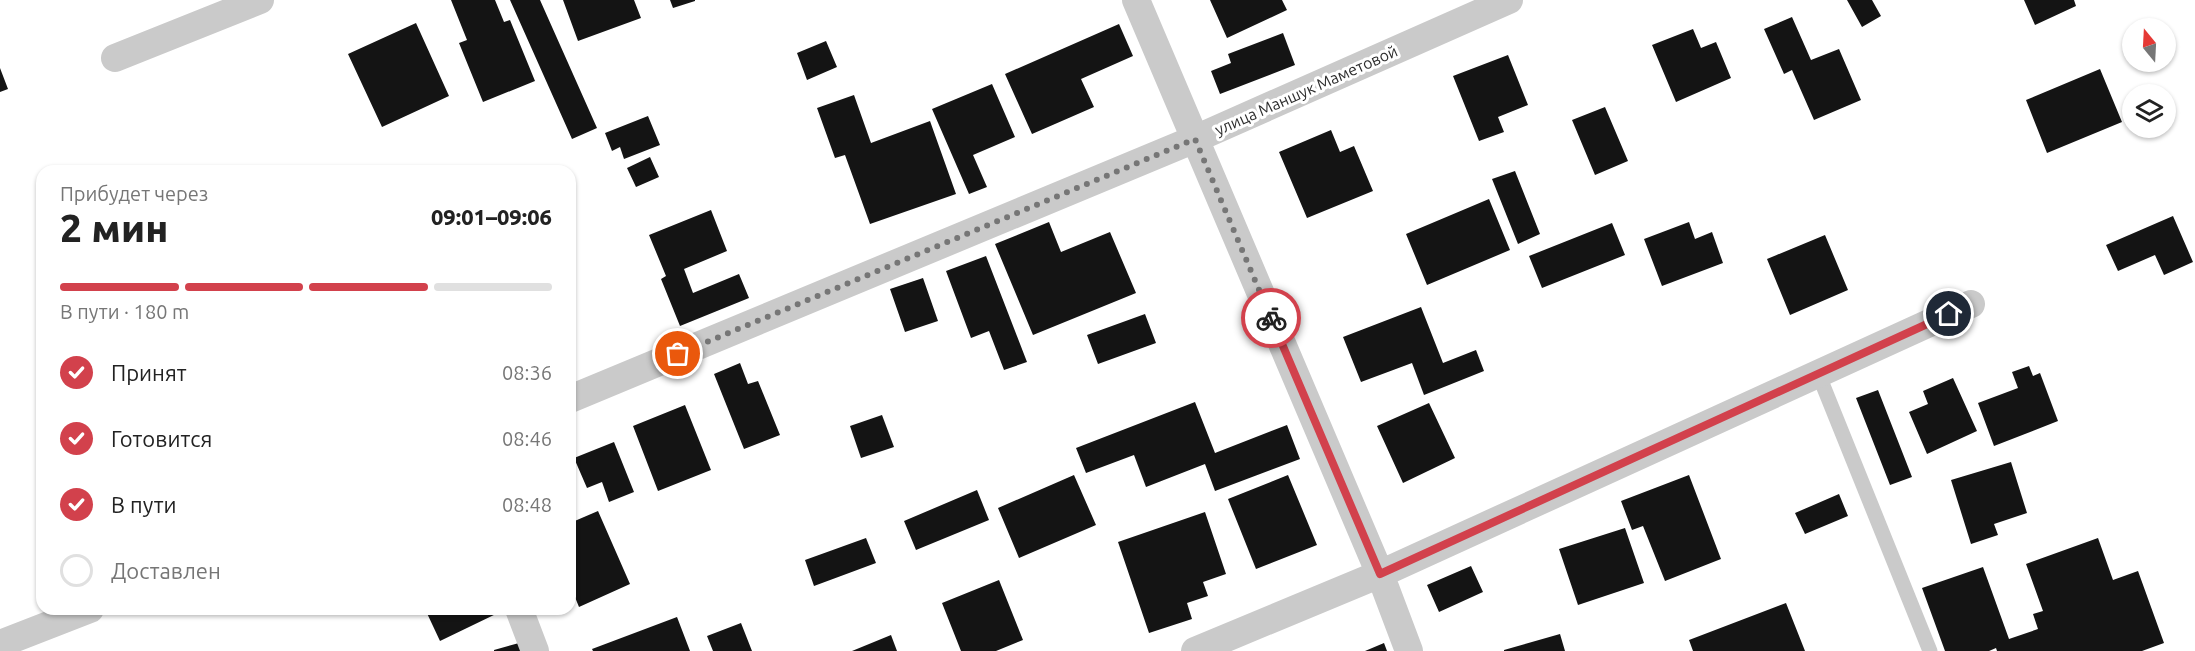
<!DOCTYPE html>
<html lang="ru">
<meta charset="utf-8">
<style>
body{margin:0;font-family:Ubuntu,sans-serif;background:#f2f2f2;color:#222;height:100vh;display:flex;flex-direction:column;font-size:22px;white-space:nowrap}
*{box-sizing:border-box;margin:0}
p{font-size:20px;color:#767676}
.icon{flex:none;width:33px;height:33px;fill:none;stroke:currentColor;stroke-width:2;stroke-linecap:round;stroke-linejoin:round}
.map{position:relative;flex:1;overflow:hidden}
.panel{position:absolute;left:36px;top:165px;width:540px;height:450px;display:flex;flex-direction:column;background:#fff;border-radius:18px;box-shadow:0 2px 4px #0004}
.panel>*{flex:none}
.needle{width:39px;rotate:342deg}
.fabs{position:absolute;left:2122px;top:18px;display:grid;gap:12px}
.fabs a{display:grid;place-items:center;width:54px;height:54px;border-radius:50%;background:#fff;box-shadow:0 2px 4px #0004;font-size:30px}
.pin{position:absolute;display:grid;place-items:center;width:51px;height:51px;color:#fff;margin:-26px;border:3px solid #fff;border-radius:50%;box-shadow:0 2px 6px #0007}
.courier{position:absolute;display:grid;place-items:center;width:60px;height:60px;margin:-30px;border:4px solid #d2414c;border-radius:50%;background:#fff;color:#222;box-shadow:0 2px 8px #0007}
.headline em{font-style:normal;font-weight:800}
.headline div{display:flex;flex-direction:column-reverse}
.headline{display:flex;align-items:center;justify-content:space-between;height:102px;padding:0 24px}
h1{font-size:39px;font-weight:800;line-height:45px}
.bar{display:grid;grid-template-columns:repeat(4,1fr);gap:9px 6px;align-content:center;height:72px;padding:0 24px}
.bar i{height:8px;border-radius:4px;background:#e0e0e0}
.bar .current{background:#d2414c}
.bar p{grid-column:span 4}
ol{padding:0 24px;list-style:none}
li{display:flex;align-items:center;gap:18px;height:66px}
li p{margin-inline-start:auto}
li .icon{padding:6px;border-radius:50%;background:#d2414c;color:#fff;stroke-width:4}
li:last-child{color:#767676}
li i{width:33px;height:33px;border:3px solid #e0e0e0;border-radius:50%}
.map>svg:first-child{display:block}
</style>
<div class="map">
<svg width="2195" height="651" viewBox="0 0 2195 651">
<rect width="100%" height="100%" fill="#fff"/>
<path fill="#141414" d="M 451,0 L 495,0 L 504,22 L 510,20 L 535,81 L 483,102 L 459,43 L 467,40 Z
M 510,0 L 540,0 L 597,128 L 572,139 Z
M 563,0 L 634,0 L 641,18 L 578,41 Z
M 670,0 L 695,0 L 695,1 L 673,8 Z
M 1210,0 L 1282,0 L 1287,10 L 1227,38 Z
M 1847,0 L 1872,0 L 1881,16 L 1862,27 Z
M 2024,0 L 2074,0 L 2076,6 L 2035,25 Z
M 1792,17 L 1811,60 L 1839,49 L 1861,100 L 1814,120 L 1792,70 L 1784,74 L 1764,29 Z
M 416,23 L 449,96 L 382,127 L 348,54 Z
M 1119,24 L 1133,56 L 1081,79 L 1094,107 L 1032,134 L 1005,74 Z
M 1693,29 L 1701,48 L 1716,42 L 1731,78 L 1676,102 L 1652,45 Z
M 1283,33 L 1295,65 L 1220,94 L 1211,71 L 1231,63 L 1228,54 Z
M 826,41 L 837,67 L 807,80 L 797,53 Z
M 1508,55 L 1528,105 L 1498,117 L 1504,132 L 1479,141 L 1453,76 Z
M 0,68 L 8,89 L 0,92 Z
M 2100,69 L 2122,122 L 2047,153 L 2026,100 Z
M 992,84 L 1015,137 L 973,155 L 987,187 L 969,194 L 932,109 Z
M 854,95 L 871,143 L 930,121 L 956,194 L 870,224 L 845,155 L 835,158 L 817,108 Z
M 1605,107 L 1628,161 L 1595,175 L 1572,120 Z
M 648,116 L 660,145 L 624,159 L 620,147 L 612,151 L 605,133 Z
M 1331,130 L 1340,152 L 1354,146 L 1373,191 L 1307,218 L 1279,152 Z
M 650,157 L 659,177 L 636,187 L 627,168 Z
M 1515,171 L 1540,234 L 1518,244 L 1492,179 Z
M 1489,199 L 1510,250 L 1427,285 L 1406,234 Z
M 711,210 L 727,251 L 684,269 L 693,293 L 739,274 L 749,298 L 680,326 L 661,279 L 666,276 L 649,235 Z
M 2173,216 L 2193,262 L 2164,275 L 2155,255 L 2118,271 L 2106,245 Z
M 1049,222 L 1061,252 L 1110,232 L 1136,293 L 1033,335 L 995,244 Z
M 1689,222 L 1695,239 L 1712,232 L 1723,263 L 1662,286 L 1644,239 Z
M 1612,223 L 1625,255 L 1542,288 L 1529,256 Z
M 1825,235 L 1848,290 L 1790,315 L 1767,259 Z
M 986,256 L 1027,362 L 1004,370 L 989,331 L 971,338 L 946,271 Z
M 923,278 L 938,321 L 905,332 L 890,289 Z
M 1421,307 L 1443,363 L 1476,350 L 1484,371 L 1424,395 L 1412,363 L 1361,382 L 1343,337 Z
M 1145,314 L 1156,343 L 1098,364 L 1087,335 Z
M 740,363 L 748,384 L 758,381 L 780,435 L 744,449 L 714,374 Z
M 2029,366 L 2033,376 L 2040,373 L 2058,421 L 1994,446 L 1978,403 L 2018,388 L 2012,372 Z
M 1953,378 L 1977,431 L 1927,454 L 1909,412 L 1928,404 L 1923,391 Z
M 1878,390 L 1912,477 L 1890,485 L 1856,398 Z
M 1195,402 L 1215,453 L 1287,425 L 1300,459 L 1215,491 L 1205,464 L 1146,487 L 1134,455 L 1086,473 L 1076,448 Z
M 1429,403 L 1455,458 L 1403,483 L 1377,426 Z
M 685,405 L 711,470 L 658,491 L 633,426 Z
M 882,415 L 894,447 L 861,458 L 850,426 Z
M 614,442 L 634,492 L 609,502 L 602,482 L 587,488 L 574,458 Z
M 2011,462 L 2027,513 L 1994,524 L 1998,535 L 1971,544 L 1951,480 Z
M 1074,475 L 1096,525 L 1019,558 L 998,508 Z
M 1288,475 L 1317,545 L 1256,569 L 1228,499 Z
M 1689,475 L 1721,559 L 1665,581 L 1643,526 L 1632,530 L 1621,501 Z
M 977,490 L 989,520 L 916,550 L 904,521 Z
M 1839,494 L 1848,516 L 1805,534 L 1795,513 Z
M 598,511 L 630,584 L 579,607 L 570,585 L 570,523 Z
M 1205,512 L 1226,574 L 1203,582 L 1208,596 L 1187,603 L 1192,619 L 1149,633 L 1118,542 Z
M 1625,528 L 1644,583 L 1578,605 L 1559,549 Z
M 866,538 L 876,563 L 814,586 L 805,560 Z
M 2098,538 L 2113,580 L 2138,571 L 2164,643 L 2142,651 L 1997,651 L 1996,648 L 1989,651 L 1945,651 L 1922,588 L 1983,567 L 2009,639 L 2038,629 L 2033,614 L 2043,611 L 2026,564 Z
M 1471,566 L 1483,592 L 1439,612 L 1427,585 Z
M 999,580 L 1023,640 L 996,651 L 961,651 L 942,603 Z
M 1786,603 L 1805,651 L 1693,651 L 1689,640 Z
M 425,609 L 496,609 L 498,613 L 440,641 Z
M 677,617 L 690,651 L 593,651 L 592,649 Z
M 741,623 L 752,651 L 713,651 L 707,636 Z
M 1560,634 L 1565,651 L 1504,651 L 1504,650 Z
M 891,635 L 897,651 L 852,651 Z
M 519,643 L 522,651 L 494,651 L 494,650 Z
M 1384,643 L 1387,651 L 1365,651 Z"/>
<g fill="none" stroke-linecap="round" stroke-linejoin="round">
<path stroke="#cacaca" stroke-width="15" d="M 1818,373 L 1930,651"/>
<path stroke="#cacaca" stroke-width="28" d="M 1136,0 L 1380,574 L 1409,651
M 115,58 L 260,0
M 570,399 L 1195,139 L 1509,0
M 519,609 L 535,651
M 0,644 L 90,609
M 1195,651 L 1380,574 L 1971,304"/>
</g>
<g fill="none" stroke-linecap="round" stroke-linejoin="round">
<path stroke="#767676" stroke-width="6" stroke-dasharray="0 10.8" d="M 678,354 L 1195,139 L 1271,318"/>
<path stroke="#d2414c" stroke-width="8" d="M 1271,318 L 1380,574 L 1949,314"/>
</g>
<g text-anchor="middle" stroke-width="6" stroke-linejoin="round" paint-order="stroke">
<g font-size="16" fill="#2d2d2d" stroke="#fff">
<text transform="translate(1306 90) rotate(-24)" y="6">улица Маншук Маметовой</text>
</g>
</g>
</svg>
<div class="fabs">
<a><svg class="needle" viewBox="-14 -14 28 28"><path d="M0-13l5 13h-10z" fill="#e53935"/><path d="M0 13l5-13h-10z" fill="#767676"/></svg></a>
<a><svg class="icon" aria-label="layers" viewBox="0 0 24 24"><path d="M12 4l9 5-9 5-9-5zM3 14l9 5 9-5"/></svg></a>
</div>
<div class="pin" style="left:678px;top:354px;background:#ea580c"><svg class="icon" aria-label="bag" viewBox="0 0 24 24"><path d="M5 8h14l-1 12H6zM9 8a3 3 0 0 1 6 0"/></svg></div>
<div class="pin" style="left:1949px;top:314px;background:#1f2937"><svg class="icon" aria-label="home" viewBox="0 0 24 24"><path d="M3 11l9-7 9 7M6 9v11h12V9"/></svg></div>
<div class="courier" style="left:1271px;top:318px"><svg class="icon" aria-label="bike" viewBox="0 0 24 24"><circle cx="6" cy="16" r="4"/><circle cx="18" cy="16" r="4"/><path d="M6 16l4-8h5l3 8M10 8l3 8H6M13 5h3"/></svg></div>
<section class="panel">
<div class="headline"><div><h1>2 мин</h1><p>Прибудет через</p></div><em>09:01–09:06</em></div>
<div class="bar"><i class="current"></i><i class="current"></i><i class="current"></i><i></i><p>В пути · 180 m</p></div>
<ol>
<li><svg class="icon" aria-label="check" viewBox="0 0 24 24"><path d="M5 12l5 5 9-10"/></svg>Принят<p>08:36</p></li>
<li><svg class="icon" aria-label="check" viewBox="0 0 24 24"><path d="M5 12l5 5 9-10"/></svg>Готовится<p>08:46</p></li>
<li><svg class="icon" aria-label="check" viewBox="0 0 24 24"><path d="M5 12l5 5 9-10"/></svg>В пути<p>08:48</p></li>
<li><i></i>Доставлен</li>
</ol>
</section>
</div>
